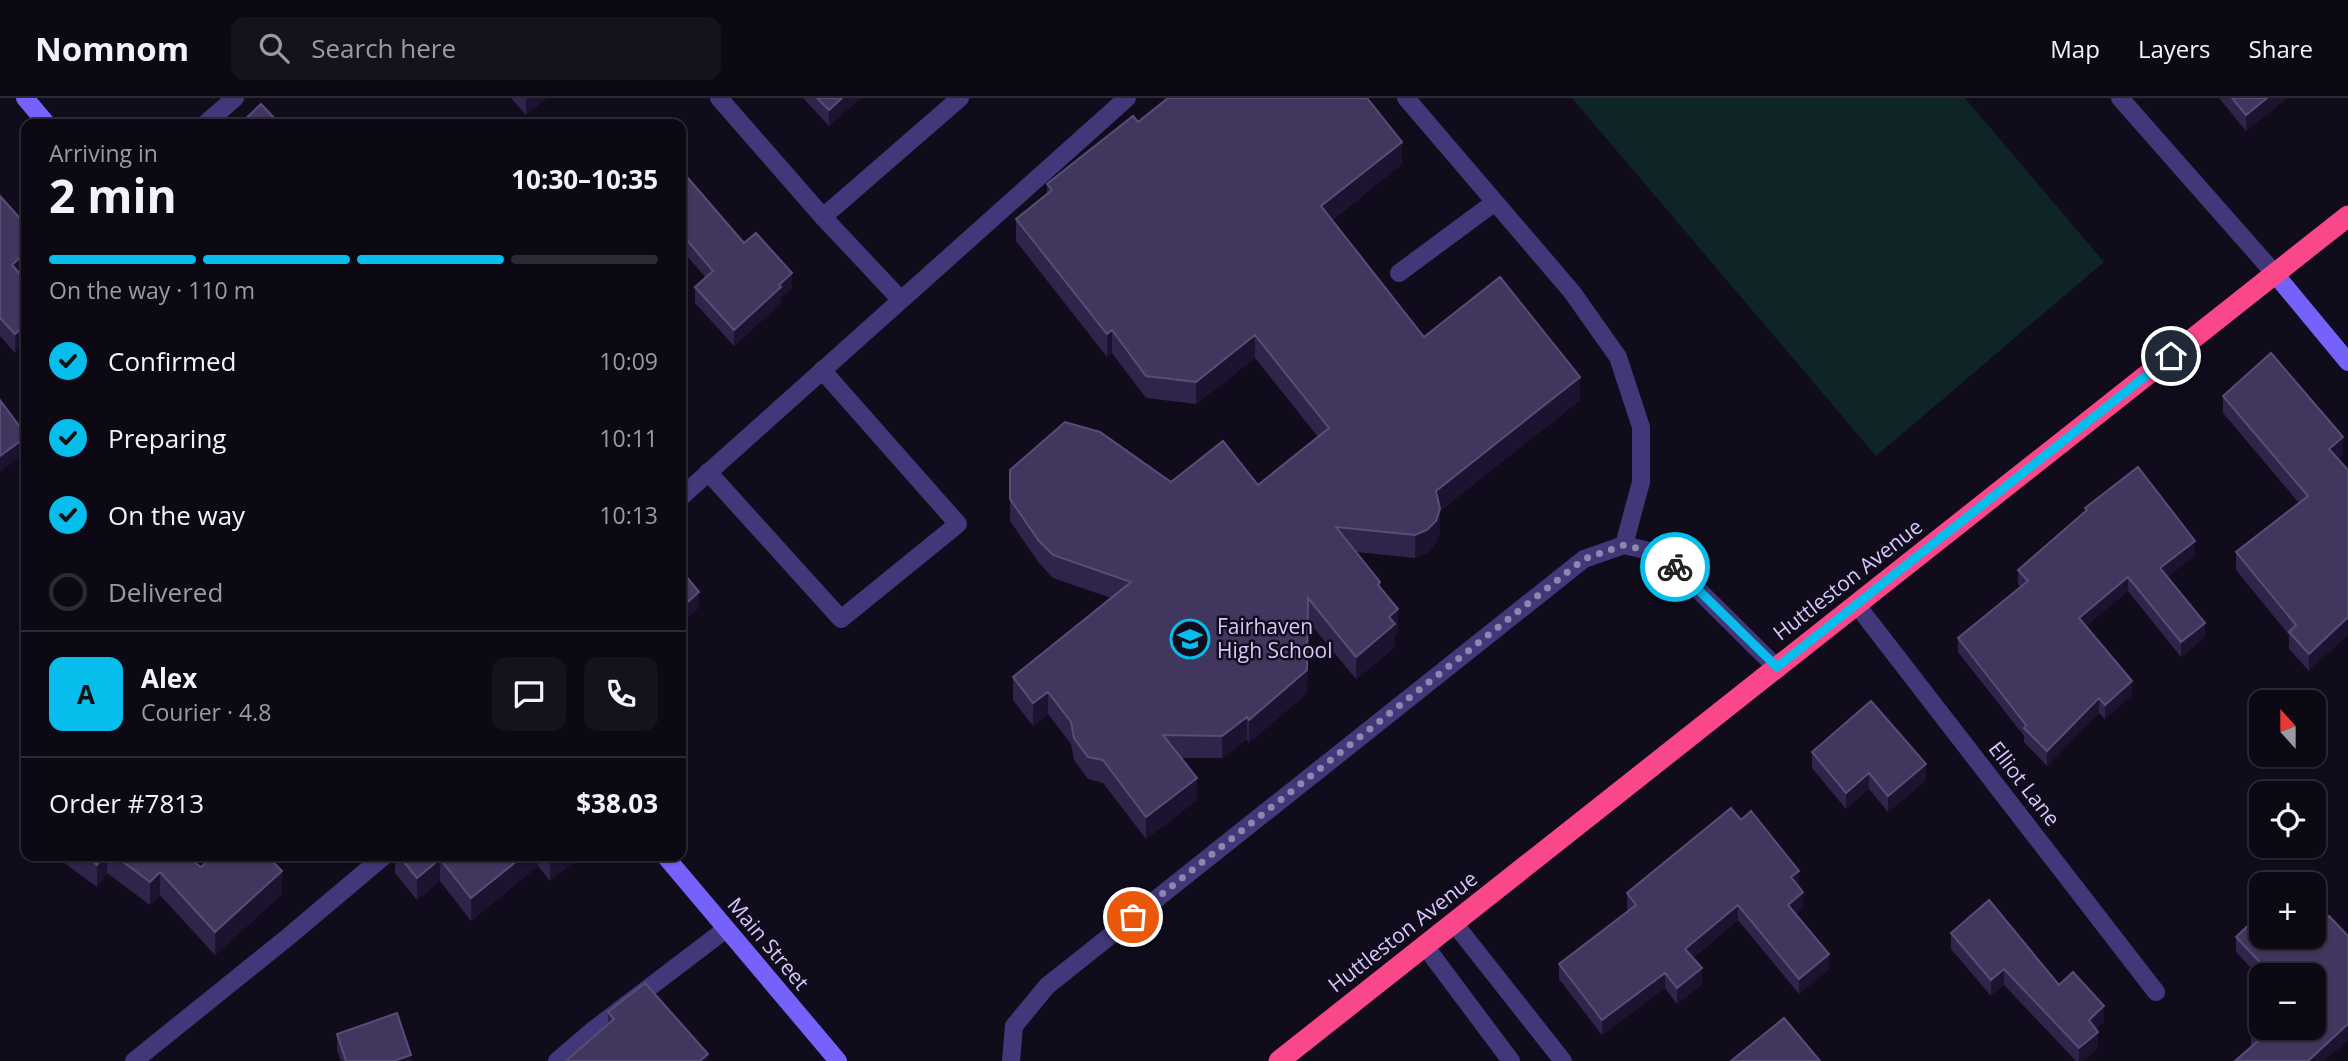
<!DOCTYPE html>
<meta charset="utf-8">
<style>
body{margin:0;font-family:"Open Sans",sans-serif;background:#15121e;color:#f1f3f6;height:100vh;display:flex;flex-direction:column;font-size:26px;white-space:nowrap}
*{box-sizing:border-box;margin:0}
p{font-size:23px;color:#9a9aa0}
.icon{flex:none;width:38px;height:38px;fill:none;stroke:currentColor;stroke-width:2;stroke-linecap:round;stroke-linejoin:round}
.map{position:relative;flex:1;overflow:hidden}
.drawer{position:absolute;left:21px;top:21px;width:665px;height:742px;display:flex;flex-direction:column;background:#0c0915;border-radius:14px;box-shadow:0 2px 5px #0004,0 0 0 2px #2c2a34}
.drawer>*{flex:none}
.needle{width:46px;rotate:339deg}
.fabs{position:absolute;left:2249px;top:592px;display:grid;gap:14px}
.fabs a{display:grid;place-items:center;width:77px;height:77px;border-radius:14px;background:#0c0915;box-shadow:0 2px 5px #0004,0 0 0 2px #2c2a34;font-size:35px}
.pin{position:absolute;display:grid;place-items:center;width:60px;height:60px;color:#fff;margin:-30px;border:4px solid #fff;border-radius:50%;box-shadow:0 2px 7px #0007}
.courier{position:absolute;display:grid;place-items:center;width:70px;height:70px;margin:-35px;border:5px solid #06bdeb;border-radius:50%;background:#fff;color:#222;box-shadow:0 2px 9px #0007}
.summary em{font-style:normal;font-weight:700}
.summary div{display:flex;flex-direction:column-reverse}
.summary{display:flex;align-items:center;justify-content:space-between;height:119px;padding:0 28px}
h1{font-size:46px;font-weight:700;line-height:52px}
.bar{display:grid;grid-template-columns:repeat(4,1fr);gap:10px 7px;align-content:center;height:84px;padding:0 28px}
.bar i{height:9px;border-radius:5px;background:#2c2a34}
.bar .current{background:#06bdeb}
.bar p{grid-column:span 4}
.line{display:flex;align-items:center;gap:18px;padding:0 28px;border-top:2px solid #2c2a34}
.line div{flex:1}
.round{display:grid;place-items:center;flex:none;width:74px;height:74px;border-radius:14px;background:#15121e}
ol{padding:0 28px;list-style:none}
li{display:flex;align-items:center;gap:21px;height:77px}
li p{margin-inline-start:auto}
li .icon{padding:7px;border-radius:50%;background:#06bdeb;color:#111;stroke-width:4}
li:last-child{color:#9a9aa0}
li i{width:38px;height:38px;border:4px solid #2c2a34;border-radius:50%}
header{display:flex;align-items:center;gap:42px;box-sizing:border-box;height:98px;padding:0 35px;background:#0c0915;border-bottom:2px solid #2c2a34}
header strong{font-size:33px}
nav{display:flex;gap:38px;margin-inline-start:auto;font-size:24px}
.search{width:490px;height:63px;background:#15121e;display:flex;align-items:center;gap:18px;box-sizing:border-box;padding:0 24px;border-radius:14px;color:#9a9aa0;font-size:26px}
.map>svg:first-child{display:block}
</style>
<header>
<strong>Nomnom</strong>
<div class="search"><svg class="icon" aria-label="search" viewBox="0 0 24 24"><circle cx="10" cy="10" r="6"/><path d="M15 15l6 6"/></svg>Search here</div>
<nav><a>Map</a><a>Layers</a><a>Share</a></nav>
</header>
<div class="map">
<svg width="2348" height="963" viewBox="0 0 2348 963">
<rect width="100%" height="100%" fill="#100c1c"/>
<path fill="#0f2426" d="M 1572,0 L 1965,0 L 2104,164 L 1876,358 Z"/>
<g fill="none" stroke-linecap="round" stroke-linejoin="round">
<path stroke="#41387a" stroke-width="18" d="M 1406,0 L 1572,194 L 1618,259 L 1641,329 L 1641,384 L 1624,447
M 823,119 L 901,202
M 1399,175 L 1495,104
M 708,374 L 841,521 L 958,426 L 822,272
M 681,399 L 1127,0
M 557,963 L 592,933 L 726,831
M 1011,963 L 1014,928 L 1047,888 L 1584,461 L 1624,447 L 1662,456 L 1777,570"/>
<path stroke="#41387a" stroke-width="18" d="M 719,0 L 823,119 L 960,0
M 2120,0 L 2275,176
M 205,26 L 235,0
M 1856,506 L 2156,894
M 1454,825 L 1563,963
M 1425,848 L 1511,963
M 134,963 L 288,839 L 384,758"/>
<path stroke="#7562fb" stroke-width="18" d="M 25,0 L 47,26
M 2275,176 L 2348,264
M 665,758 L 838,963"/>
<path stroke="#fa478a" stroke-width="21" d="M 1279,963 L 2348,118"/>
</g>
<path fill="#2f244a" d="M 511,0 L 547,0 L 526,17 Z
M 803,0 L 860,0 L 829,28 Z
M 2219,0 L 2287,0 L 2246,33 Z
M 1138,24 L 1402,66 L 1332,122 L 1424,239 L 1580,302 L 1440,413 L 1440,433 L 1436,445 L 1427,455 L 1415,460 L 1356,454 L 1380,490 L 1398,534 L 1395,536 L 1395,549 L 1356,581 L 1308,523 L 1307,595 L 1249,645 L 1247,641 L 1222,660 L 1181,660 L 1197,702 L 1146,741 L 1103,685 L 1088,681 L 1074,662 L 1071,646 L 1048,616 L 1033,628 L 1013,602 L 1013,579 L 1111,500 L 1053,480 L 1039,465 L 1010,423 L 1010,372 L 1171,384 L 1258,387 L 1318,339 L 1255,260 L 1196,306 L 1146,300 L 1112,255 L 1107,259 L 1016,143 L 1016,121 L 1047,96 L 1047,86 Z
M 681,72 L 744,145 L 792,191 L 781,200 L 781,205 L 734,248 L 695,205 L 695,189 L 706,180 L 681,151 Z
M 0,98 L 21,178 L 15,255 L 0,238 Z
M 2223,298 L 2343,356 L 2338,361 L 2309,573 L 2289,551 L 2289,537 L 2236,472 L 2236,454 L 2299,405 L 2223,315 Z
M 2085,410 L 2195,457 L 2167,479 L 2205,539 L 2181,559 L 2128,493 L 2086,528 L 2132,597 L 2105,621 L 2099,615 L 2047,668 L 2024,644 L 2024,638 L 1958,554 L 1958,540 L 2021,489 L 2018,486 L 2018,472 L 2085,414 Z
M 26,436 L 26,477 L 22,467 L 22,451 Z
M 1812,654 L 1926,682 L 1888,714 L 1869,691 L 1846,711 L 1812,670 Z
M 55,758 L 185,758 L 201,769 L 282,796 L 215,857 L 160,797 L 150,807 L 107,775 L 97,789 Z
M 395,758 L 581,758 L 550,783 L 538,768 L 471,823 L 440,783 L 417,802 L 395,775 Z
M 1798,788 L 1803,810 L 1795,816 L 1829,871 L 1799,896 L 1738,822 L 1693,860 L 1702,886 L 1677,906 L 1665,890 L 1602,937 L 1559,881 L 1559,866 L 1629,813 L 1627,811 L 1627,795 L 1799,788 Z
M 2261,815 L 2261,838 L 2290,838 L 2298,847 L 2308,838 L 2314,838 L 2314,833 L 2329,818 L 2348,838 L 2348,942 L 2324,963 L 2235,963 L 2251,948 L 2251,933 L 2258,927 L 2257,925 L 2257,910 L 2261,906 L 2261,929 L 2314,929 L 2314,877 L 2261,877 L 2261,881 L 2236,854 L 2236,839 Z
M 1951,835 L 2059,887 L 2104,924 L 2096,931 L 2098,950 L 2083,963 L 2076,963 L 2004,887 L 1991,898 L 1951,851 Z
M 608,914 L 708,963 L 608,927 Z
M 337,936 L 411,963 L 341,963 L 337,952 Z"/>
<path fill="#1b132f" d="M 528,0 L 547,0 L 526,17 L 526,2 Z
M 842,0 L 860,0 L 829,28 L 829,12 Z
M 2267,0 L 2287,0 L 2246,33 L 2246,17 Z
M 1402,44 L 1402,66 L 1321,130 L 1321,108 Z
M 26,154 L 26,173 L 12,186 L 12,167 Z
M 792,175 L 792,191 L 781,200 L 781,205 L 734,248 L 734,232 L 779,187 Z
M 26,226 L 26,245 L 15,255 L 15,236 Z
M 1112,232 L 1112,255 L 1107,259 L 1107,236 Z
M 1255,237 L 1255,260 L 1196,306 L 1196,284 Z
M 1580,279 L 1580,302 L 1440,413 L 1440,433 L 1436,445 L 1427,455 L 1415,460 L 1415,437 L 1436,393 Z
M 26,339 L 26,354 L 0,374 L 0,358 Z
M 2343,339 L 2343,356 L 2329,369 L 2329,351 Z
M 2195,443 L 2195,457 L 2160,485 L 2160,470 Z
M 2128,479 L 2128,493 L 2079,534 L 2079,520 Z
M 699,494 L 699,510 L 681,525 L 681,510 Z
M 1308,500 L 1307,595 L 1249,645 L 1249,622 Z
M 1398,511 L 1398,534 L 1395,536 L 1395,549 L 1356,581 L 1356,559 L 1389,519 Z
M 2348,519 L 2348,537 L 2309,573 L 2309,556 Z
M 2205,525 L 2205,539 L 2181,559 L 2181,544 Z
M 2132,583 L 2132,597 L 2105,621 L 2105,607 Z
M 1048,594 L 1048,616 L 1033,628 L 1033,605 Z
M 2099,600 L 2099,615 L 2047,668 L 2047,653 Z
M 1247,619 L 1247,641 L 1222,660 L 1222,638 Z
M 1926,666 L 1926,682 L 1888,714 L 1888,698 Z
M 1869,675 L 1869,691 L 1846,711 L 1846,695 Z
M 1197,680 L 1197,702 L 1146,741 L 1146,719 Z
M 103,758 L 107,758 L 107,775 L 97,789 L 97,767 Z
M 523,758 L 538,758 L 538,768 L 471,823 L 471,800 Z
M 553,758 L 581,758 L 550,783 L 550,761 Z
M 440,761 L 440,783 L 417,802 L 417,780 Z
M 282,773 L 282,796 L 215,857 L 215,834 Z
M 1799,773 L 1799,788 L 1791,794 L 1791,779 Z
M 160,774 L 160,797 L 150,807 L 150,784 Z
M 1803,794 L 1803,810 L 1788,822 L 1788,807 Z
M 1738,807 L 1738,822 L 1685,866 L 1685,851 Z
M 1829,856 L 1829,871 L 1799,896 L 1799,881 Z
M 1702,870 L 1702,886 L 1677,906 L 1677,890 Z
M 2004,871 L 2004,887 L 1991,898 L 1991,882 Z
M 1665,875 L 1665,890 L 1602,937 L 1602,922 Z
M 2104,908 L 2104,924 L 2089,938 L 2089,922 Z
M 2348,926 L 2348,942 L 2324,963 L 2308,963 Z
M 2098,934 L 2098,950 L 2083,963 L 2079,963 L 2079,950 Z
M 708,956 L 708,963 L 700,963 Z
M 411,957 L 411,963 L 394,963 Z"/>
<path fill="#41365d" stroke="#584d76" stroke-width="2" d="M 817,0 L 842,0 L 829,12 Z
M 1168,0 L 1367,0 L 1402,44 L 1321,108 L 1424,239 L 1500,179 L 1580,279 L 1436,393 L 1440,411 L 1436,423 L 1427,432 L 1415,437 L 1336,429 L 1380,484 L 1378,487 L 1398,511 L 1389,519 L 1395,526 L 1356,559 L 1308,500 L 1307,572 L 1249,622 L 1247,619 L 1222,638 L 1163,637 L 1197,680 L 1146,719 L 1103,662 L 1088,659 L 1074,640 L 1071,624 L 1048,594 L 1033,605 L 1013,579 L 1131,484 L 1053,457 L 1039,443 L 1010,401 L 1010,372 L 1065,324 L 1100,334 L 1171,384 L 1223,343 L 1258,387 L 1329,330 L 1255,237 L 1196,284 L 1146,278 L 1112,232 L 1107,236 L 1016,121 L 1052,92 L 1047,86 L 1133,18 L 1138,24 Z
M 2232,0 L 2267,0 L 2246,17 Z
M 261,6 L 280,26 L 240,26 Z
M 620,22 L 624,26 L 615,26 Z
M 681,72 L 744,145 L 756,135 L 792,175 L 779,187 L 781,189 L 734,232 L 695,189 L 713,173 L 681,135 Z
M 0,98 L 26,127 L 26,154 L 12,167 L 26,183 L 26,226 L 15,236 L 0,220 Z
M 2271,255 L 2343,339 L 2329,351 L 2348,372 L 2348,519 L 2309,556 L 2289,534 L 2296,527 L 2236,454 L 2308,398 L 2223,298 Z
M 0,302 L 26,337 L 26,339 L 0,358 Z
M 2138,369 L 2195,443 L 2160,470 L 2205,525 L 2181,544 L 2128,479 L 2079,520 L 2132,583 L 2105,607 L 2099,600 L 2047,653 L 2024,630 L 2026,627 L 1958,540 L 2028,483 L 2018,472 L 2087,412 L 2085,410 Z
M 26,436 L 26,461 L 22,451 L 24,439 Z
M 681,472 L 699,494 L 681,510 Z
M 1871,603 L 1926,666 L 1888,698 L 1869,675 L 1846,695 L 1812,654 Z
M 1731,710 L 1741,722 L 1751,713 L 1799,773 L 1791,779 L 1803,794 L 1788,807 L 1829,856 L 1799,881 L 1738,807 L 1685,851 L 1702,870 L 1677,890 L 1665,875 L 1602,922 L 1559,866 L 1636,807 L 1627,795 Z
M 85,758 L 103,758 L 97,767 Z
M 115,758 L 186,758 L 201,769 L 213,758 L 267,758 L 282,773 L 215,834 L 160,774 L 150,784 Z
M 399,758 L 523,758 L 471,800 L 440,761 L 417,780 Z
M 1989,802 L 2059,887 L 2073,874 L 2104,908 L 2089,922 L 2098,934 L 2079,950 L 2004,871 L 1991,882 L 1951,835 Z
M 2261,815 L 2261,838 L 2290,838 L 2298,847 L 2308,838 L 2314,838 L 2314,833 L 2329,818 L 2348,838 L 2348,926 L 2308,963 L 2235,963 L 2259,942 L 2251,933 L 2261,924 L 2261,929 L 2314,929 L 2314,877 L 2272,877 L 2236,839 Z
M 645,885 L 708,956 L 700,963 L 566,963 L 614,921 L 608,914 Z
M 2261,906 L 2261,915 L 2257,910 Z
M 397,915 L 411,957 L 394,963 L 346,963 L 337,936 Z
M 1784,920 L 1820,963 L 1731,963 Z"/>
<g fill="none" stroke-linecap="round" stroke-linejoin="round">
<path stroke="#8f86af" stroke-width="7" stroke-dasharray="0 12.6" d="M 1133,819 L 1584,461 L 1624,447 L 1662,456 L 1675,469"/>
<path stroke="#06bdeb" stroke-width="9" d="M 1675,469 L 1777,569 L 2171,258"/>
</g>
<defs>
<symbol id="school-ring" viewBox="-11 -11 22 22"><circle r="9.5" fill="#100c1c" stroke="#06bdeb" stroke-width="1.5"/><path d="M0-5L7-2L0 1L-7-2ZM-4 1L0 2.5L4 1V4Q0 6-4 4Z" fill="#06bdeb"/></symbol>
</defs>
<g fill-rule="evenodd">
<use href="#school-ring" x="1168" y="519" width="44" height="44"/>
</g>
<g text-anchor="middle" stroke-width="5" stroke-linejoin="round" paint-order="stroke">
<g font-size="21" fill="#d4c8fe" stroke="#100c1c">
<text transform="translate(1848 482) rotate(-38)" y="7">Huttleston Avenue</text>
<text transform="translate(2024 686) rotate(52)" y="7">Elliot Lane</text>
<text transform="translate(1403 834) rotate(-38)" y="7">Huttleston Avenue</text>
<text transform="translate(768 846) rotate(50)" y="7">Main Street</text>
</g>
<g font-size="21" fill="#d4c8fe" stroke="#100c1c" text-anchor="start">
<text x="1217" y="536">Fairhaven<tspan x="1217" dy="24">High School</tspan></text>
</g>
</g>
</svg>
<div class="fabs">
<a><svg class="needle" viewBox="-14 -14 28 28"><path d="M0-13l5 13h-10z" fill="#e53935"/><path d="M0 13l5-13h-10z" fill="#9a9aa0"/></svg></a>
<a><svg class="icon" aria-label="locate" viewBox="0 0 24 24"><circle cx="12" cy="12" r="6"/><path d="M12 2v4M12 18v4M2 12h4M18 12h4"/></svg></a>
<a>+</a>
<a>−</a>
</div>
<div class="pin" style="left:1133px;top:819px;background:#ea580c"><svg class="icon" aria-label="bag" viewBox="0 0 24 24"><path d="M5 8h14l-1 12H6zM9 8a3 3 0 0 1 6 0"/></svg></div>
<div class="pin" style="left:2171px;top:258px;background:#1f2937"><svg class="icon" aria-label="home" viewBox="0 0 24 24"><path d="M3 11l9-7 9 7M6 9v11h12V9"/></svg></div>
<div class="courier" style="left:1675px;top:469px"><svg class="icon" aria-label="bike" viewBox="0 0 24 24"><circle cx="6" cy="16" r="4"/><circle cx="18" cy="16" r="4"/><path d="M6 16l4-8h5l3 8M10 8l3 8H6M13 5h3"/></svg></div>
<section class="drawer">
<div class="summary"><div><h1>2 min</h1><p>Arriving in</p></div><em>10:30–10:35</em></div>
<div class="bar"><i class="current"></i><i class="current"></i><i class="current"></i><i></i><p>On the way · 110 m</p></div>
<ol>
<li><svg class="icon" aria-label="check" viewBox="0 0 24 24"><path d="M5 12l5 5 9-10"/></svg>Confirmed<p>10:09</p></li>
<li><svg class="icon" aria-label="check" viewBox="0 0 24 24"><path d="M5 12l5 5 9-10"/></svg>Preparing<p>10:11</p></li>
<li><svg class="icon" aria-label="check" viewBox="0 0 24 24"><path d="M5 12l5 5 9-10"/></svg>On the way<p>10:13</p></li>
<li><i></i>Delivered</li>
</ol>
<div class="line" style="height:126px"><b class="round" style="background:#06bdeb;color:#111">A</b><div><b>Alex</b><p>Courier · 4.8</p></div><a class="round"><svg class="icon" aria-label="chat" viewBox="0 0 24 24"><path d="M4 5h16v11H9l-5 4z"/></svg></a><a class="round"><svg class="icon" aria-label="phone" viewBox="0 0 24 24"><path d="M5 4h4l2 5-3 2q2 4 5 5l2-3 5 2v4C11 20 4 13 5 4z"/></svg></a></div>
<div class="line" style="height:91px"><div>Order #7813</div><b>$38.03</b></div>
</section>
</div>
